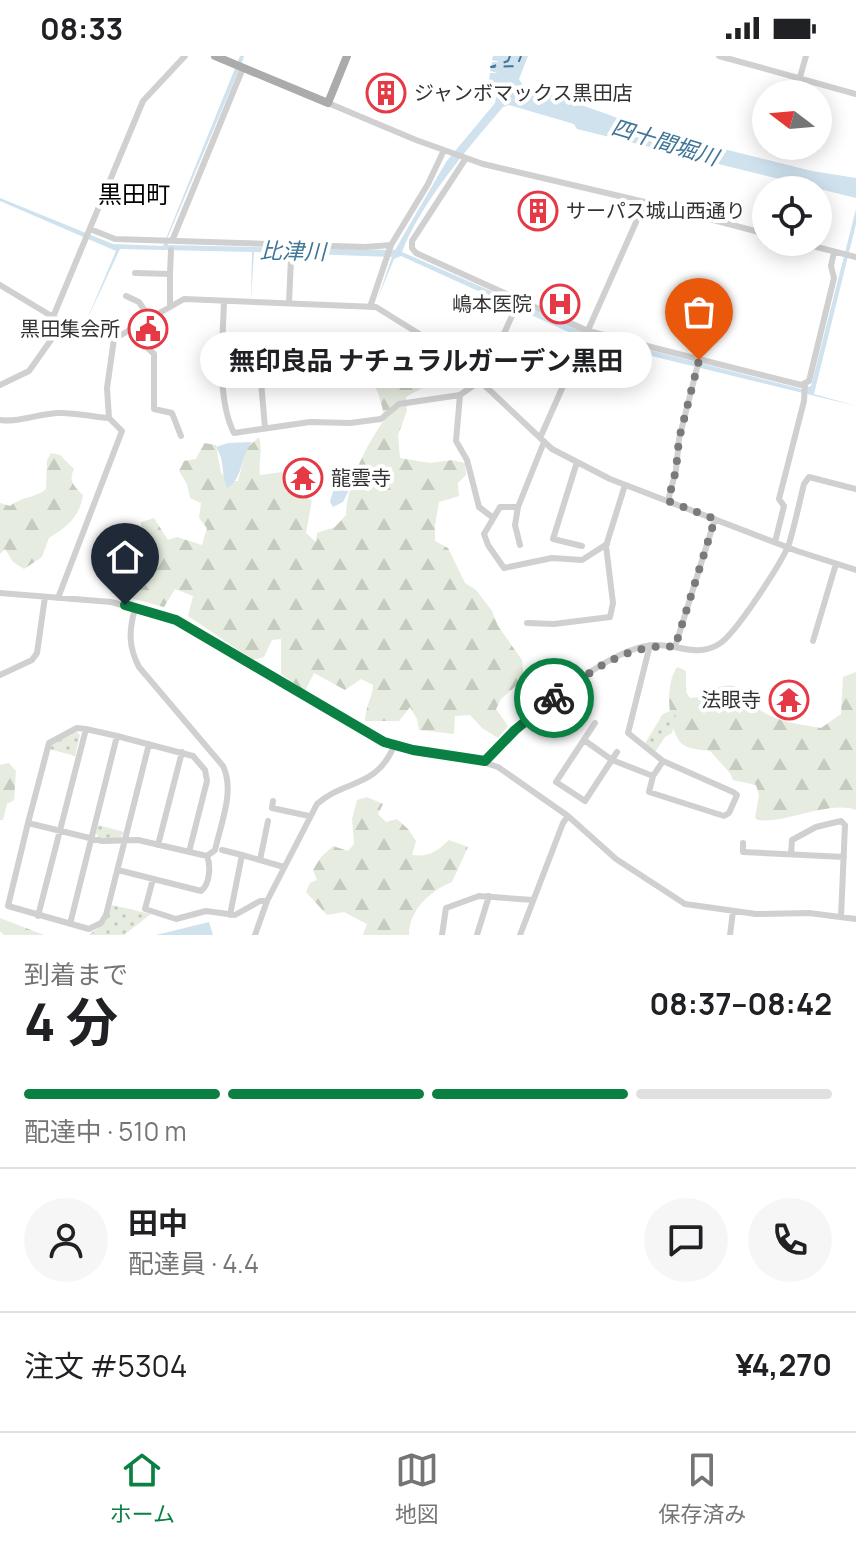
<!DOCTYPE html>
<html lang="ja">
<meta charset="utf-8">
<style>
body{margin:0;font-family:Manrope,"Noto Sans JP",sans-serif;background:#f6f6f6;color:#202124;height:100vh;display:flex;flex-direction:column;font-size:30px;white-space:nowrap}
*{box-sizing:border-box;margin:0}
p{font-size:26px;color:#757577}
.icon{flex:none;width:44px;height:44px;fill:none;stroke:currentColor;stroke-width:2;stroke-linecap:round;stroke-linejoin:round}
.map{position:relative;height:879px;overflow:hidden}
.drawer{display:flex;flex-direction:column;background:#fff;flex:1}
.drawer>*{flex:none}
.needle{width:52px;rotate:286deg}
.fabs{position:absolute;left:752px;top:24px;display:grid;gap:16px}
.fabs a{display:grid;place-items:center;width:80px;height:80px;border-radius:50%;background:#fff;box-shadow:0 4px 20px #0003;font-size:40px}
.pin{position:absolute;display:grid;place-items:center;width:68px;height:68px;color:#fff;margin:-82px -34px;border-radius:50% 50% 50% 0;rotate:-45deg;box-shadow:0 0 8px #0007}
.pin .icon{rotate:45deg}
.courier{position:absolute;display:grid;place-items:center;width:80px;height:80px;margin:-40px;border:6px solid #0b8043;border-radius:50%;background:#fff;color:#222;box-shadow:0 2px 10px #0007}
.bubble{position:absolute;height:56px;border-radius:28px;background:#fff;box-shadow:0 4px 20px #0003;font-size:26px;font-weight:700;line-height:56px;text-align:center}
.head em{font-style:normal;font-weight:700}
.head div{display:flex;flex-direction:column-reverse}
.head{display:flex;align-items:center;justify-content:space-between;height:136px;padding:0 24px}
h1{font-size:52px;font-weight:700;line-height:60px}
.bar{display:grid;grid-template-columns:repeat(4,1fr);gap:12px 8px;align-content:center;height:96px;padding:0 24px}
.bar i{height:10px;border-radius:6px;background:#e0e0e0}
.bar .on{background:#0b8043}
.bar p{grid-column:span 4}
.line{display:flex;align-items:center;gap:20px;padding:0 24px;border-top:2px solid #e0e0e0}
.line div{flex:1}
.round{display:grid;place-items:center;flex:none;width:84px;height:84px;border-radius:42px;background:#f6f6f6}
.status{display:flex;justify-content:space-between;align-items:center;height:56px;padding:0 40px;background:#fff;direction:ltr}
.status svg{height:22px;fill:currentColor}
.tabs{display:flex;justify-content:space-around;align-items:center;height:112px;border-top:2px solid #e0e0e0;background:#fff;font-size:22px;color:#757577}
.tabs a{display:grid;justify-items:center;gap:4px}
.tabs .on{color:#0b8043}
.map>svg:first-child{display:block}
</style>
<div class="status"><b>08:33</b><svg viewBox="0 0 49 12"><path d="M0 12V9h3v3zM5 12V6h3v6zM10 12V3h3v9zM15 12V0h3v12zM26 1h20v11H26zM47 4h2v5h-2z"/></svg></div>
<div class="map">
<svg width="856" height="879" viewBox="0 0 856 879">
<defs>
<pattern id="forest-firs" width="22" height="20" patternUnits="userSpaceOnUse" patternTransform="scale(2)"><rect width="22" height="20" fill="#e6ecdf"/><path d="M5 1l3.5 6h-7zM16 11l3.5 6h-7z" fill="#c6cbc0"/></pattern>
<pattern id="park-dots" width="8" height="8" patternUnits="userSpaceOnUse" patternTransform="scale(2)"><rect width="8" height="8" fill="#e6ecdf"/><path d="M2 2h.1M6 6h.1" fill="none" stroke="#c6cbc0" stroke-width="1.8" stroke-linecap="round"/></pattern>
</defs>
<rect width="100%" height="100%" fill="#fff"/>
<path fill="url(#forest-firs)" d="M 347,284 L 360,284 L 395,309 L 407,306 L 423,288 L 436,291 L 444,320 L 406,341 L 407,355 L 398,379 L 400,402 L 430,407 L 452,404 L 465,407 L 466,419 L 458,427 L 459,440 L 439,446 L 435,469 L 435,485 L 448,492 L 465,527 L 476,534 L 492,555 L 498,570 L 522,604 L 524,623 L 501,643 L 496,653 L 508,670 L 498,682 L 482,672 L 470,659 L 455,660 L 454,678 L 419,674 L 417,663 L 410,651 L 399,665 L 365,665 C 365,651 373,640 373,629 L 361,623 L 345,634 L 314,617 L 305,635 L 281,618 L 281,583 L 272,584 L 264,601 L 253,604 L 188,560 L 193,540 L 175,533 L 164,551 L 111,537 L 110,516 L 104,508 L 117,487 L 141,484 L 141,466 L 154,462 L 168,484 L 177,481 L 202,489 L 207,472 L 199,462 L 201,447 L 190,442 L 187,428 L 179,415 L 184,405 L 196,403 L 204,387 L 216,389 L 221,417 L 229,425 L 238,425 L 247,392 L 259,381 C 263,394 258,406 260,419 L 282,416 L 287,432 L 312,444 L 306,477 L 316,486 L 317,477 L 335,471 L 346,459 C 347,427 366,389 385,363 C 375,315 366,314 322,298 L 329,287 Z
M 51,397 L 60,399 L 74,413 C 68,425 74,430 83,439 C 79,462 68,470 49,482 L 42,501 L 24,513 L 13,506 L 5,493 L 0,498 L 0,447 L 10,450 C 22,440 36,442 46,433 L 47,404 Z
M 678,611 L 686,615 L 686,636 L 690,642 C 706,643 716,627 732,630 C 748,634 748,647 760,654 C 777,666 801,669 821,672 L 841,658 L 843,621 L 856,616 L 856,754 C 828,743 773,773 755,762 L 759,739 L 756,729 L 733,724 L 730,717 L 710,695 C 700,693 687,694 680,686 C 668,671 664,625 678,611 Z
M 9,707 L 16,715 L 14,744 L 7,748 L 3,764 L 0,764 L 0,709 Z
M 367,741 L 383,748 L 378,758 L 386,766 L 397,763 L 408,773 L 416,785 L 412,799 C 428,801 437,796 449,784 L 468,791 L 452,826 C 430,835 409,854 409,879 L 363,879 L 367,868 L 344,856 L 327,859 L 306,836 L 310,827 L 317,824 L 313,814 L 321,801 L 333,790 L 348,795 L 354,788 L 352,763 L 357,744 Z
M 0,862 L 44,879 L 4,879 L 0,875 Z"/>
<path fill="url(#park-dots)" d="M 672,654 L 675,656 L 676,664 L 672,677 L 665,681 L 655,696 L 645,687 L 663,658 Z
M 77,676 L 80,679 L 75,700 L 49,693 L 51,689 Z
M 98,769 L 124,776 L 119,784 L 99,782 L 96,777 Z
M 112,849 L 151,858 L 124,879 L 89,879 L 106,865 Z"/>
<path fill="#cfe2ee" d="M 240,0 L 244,0 L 243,4 L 167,183 L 168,189 L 395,194 L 446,106 L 495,47 L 498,29 L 489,24 L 490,17 L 498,17 L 490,15 L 492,6 L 500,6 L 492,4 L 493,0 L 528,0 L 519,23 L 522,28 C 543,37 642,67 650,78 L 690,90 L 695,86 L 812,115 L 856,122 L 856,142 L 577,73 L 574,68 L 509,49 L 503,51 C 469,91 421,146 402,196 L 591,279 L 801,333 L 811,330 L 856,153 L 856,168 L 814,338 L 856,350 L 586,284 L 401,200 L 394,203 L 378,242 L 392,201 L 254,196 L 251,244 L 252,196 L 120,193 L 85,268 L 116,195 L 0,145 L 0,142 L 113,188 L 163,190 Z
M 252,386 C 241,400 242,425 227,432 C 221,418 225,404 216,391 L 228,387 Z
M 335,428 L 347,431 L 349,434 L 343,446 L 333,451 L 330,446 Z
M 209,866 L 213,879 L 156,879 Z"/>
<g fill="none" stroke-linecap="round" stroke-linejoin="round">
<path stroke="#3f7597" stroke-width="2" stroke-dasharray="10 8" stroke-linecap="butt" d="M 510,0 L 508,5 L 491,11 L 517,10 L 521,0"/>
<path stroke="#d0d0d0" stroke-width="6" d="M 719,0 L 856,38
M 800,21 L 806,0
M 328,47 L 416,84 L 483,108 L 645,146 L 766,178
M 466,102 L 412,185 L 412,192 L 416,197 L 588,275 L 801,329 L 809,325 L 834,222 L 831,210 L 834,196
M 90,173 L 115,183 L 365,191 L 391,189
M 172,185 L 243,12
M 797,186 L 856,201
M 135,217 L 170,218 L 170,250
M 170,218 L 171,194
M 0,229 L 63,267 L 114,283 L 184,243 L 376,251 L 450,297 L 552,393 L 610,423 L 797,495 L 856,514
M 126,240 L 139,246 L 149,261
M 224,245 C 223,284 216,342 234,377 L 310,366 L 350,367 L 381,363 L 399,348 L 460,339
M 289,247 L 291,202
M 370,251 L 391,189 L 428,128 L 444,94
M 53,261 L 143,45 L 185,0
M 129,274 L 154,298 L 154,353 L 172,357 L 181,380
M 259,302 L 265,372
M 572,311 L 618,322
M 260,315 L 280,312
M 480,325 L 460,339 L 456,385 L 467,404 L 479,451 L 492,461
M 482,327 L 519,244
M 0,329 L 29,315 L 63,267
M 0,364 C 16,367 38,358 57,357 C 74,356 92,361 109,362
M 540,382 L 645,146
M 577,406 L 553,483 L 582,490
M 668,445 L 676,414 L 679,383 L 699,304
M 518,451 L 500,451 L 484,478 L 488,489 L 504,512 L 552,502 L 582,504 L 607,488
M 775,486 L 784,450 L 779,443 L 804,345 L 805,328
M 520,489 L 515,469 L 518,451 L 544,386
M 0,537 L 111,546 L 176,564 L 384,686 L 413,694 L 470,702 L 498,711 L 568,760 L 616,803 L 685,848 L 756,858 L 809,857 L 856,863
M 58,542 L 122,375 L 109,362 L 107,332 L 114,283
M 527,567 L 554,568 L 610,561 L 613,547 L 606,490 L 625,429
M 813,585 L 836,508
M 650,589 L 628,677 L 663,705 L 733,736 L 737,739 L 729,757 L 724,760 L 649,736 L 653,720 L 663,705
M 675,591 L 715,463
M 0,619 L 32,604 L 37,597 L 45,541
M 595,667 L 556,726 L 585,745 L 617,696
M 117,680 L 193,700 L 205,714 L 207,725 L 189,796
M 584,684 L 612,704 L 653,720
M 485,705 C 512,671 610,590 654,589 C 678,588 697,602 719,588 C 735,579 782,506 789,488 C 795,468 799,448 804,428 L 809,421 L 856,433
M 273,745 L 272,752 L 309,760
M 28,767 L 8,850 L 89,873 L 101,867 L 106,859 L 149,688
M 743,787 L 743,796 L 844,801
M 158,789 L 182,696
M 222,794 L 242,799
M 791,798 L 792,784 L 816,771 L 841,765 L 845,769 L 841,861
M 260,804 L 268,765
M 118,814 L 201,835 C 210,828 211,810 207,800
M 153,823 L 145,853 L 176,863 L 206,855 L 235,859 L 260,845 L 267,845
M 230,859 L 242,799 L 284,811
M 38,860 L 86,673 L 77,672 L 49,687 L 28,767 L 102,785 L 138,784 L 207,800 L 215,794 C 221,767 235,735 223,710 L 139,611 C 128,590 129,575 135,552
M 70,868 L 117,680 L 86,673
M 255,879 L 267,845 L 317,748 C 345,723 376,733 394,690
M 442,879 L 446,852 L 479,840 L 533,844
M 477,879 L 489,840
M 520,879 L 563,767 L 568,760
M 730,879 L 733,855"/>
<path stroke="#ababab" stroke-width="8" d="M 215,0 L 328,47 L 347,0"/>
</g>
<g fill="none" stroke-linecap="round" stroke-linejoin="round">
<path stroke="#7a7a7a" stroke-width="8" stroke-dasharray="0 14.4" d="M 554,642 C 590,616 628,586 675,591 L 715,463 L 668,445 L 676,414 L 679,383 L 699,304"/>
<path stroke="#0b8043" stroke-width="10" d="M 125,549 L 176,564 L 384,686 L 413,694 L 485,705 L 515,674 L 554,642"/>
</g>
<defs>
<symbol id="building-ring" viewBox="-11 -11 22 22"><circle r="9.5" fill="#fff" stroke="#e63946" stroke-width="1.5"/><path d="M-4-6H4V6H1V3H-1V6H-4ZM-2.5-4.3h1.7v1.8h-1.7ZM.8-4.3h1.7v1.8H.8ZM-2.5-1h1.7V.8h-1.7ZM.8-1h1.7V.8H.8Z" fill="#e63946"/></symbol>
<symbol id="hospital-ring" viewBox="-11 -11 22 22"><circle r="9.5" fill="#fff" stroke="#e63946" stroke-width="1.5"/><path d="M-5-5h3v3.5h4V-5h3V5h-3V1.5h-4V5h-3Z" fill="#e63946"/></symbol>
<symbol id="civic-ring" viewBox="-11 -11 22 22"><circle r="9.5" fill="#fff" stroke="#e63946" stroke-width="1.5"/><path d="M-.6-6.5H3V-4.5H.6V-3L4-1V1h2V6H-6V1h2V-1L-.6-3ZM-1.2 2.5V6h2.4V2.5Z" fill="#e63946"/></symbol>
<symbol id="temple-ring" viewBox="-11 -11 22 22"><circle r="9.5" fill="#fff" stroke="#e63946" stroke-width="1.5"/><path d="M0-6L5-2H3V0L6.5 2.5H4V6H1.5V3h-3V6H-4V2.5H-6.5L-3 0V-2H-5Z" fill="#e63946"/></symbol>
</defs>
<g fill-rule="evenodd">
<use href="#building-ring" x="364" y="15" width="44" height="44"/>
<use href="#building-ring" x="516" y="133" width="44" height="44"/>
<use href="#hospital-ring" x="538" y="226" width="44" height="44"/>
<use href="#civic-ring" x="126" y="251" width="44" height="44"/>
<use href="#temple-ring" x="281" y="400" width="44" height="44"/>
<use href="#temple-ring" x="767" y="622" width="44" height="44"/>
</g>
<g text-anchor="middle" stroke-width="8" stroke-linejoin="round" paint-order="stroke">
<g font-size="20" fill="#333" stroke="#fff" text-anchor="start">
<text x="414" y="44">ジャンボマックス黒田店</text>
<text x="566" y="162">サーパス城山西通り</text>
<text x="532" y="255" text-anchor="end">嶋本医院</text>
<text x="120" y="280" text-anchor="end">黒田集会所</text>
<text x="331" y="429">龍雲寺</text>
<text x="761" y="651" text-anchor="end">法眼寺</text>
</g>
<g font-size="22" font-style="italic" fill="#3f7597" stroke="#fff">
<text transform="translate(665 86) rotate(17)" y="8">四十間堀川</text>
<text transform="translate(293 195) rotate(1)" y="8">比津川</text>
</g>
<g font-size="24" fill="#000" stroke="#fff">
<text x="134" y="147">黒田町</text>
</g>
</g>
</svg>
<div class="fabs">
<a><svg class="needle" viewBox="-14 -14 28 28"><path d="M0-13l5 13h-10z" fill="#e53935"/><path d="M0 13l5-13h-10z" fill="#757577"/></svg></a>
<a><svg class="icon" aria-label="locate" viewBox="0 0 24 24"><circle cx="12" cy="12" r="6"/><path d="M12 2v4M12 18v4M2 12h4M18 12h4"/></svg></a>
</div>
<div class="pin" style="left:699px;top:304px;background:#ea580c"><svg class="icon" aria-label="bag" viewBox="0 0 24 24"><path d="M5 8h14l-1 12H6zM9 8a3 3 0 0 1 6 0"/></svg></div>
<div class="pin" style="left:125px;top:549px;background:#1f2937"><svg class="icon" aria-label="home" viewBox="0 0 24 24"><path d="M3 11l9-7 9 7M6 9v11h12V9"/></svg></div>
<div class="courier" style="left:554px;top:642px"><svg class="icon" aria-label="bike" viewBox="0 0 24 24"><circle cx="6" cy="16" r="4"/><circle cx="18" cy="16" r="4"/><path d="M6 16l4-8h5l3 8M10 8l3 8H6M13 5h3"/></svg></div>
<div class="bubble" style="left:200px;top:276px;width:452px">無印良品 ナチュラルガーデン黒田</div>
</div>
<section class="drawer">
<div class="head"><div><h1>4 分</h1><p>到着まで</p></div><em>08:37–08:42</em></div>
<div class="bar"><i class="on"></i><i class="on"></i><i class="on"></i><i></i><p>配達中 · 510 m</p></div>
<div class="line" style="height:144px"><a class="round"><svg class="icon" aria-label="person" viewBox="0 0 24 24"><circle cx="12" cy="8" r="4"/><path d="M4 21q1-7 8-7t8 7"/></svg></a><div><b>田中</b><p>配達員 · 4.4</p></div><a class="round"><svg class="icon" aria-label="chat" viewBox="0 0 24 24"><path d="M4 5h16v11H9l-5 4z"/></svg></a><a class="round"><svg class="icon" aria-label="phone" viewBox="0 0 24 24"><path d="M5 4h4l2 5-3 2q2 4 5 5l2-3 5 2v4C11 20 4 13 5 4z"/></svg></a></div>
<div class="line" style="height:104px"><div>注文 #5304</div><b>¥4,270</b></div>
</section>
<nav class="tabs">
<a class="on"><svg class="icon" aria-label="home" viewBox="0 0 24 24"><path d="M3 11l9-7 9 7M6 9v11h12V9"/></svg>ホーム</a>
<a><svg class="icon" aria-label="map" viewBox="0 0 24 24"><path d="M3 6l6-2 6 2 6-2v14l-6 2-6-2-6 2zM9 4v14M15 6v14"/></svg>地図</a>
<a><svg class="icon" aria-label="saved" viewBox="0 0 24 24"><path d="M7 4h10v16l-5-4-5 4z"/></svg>保存済み</a>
</nav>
